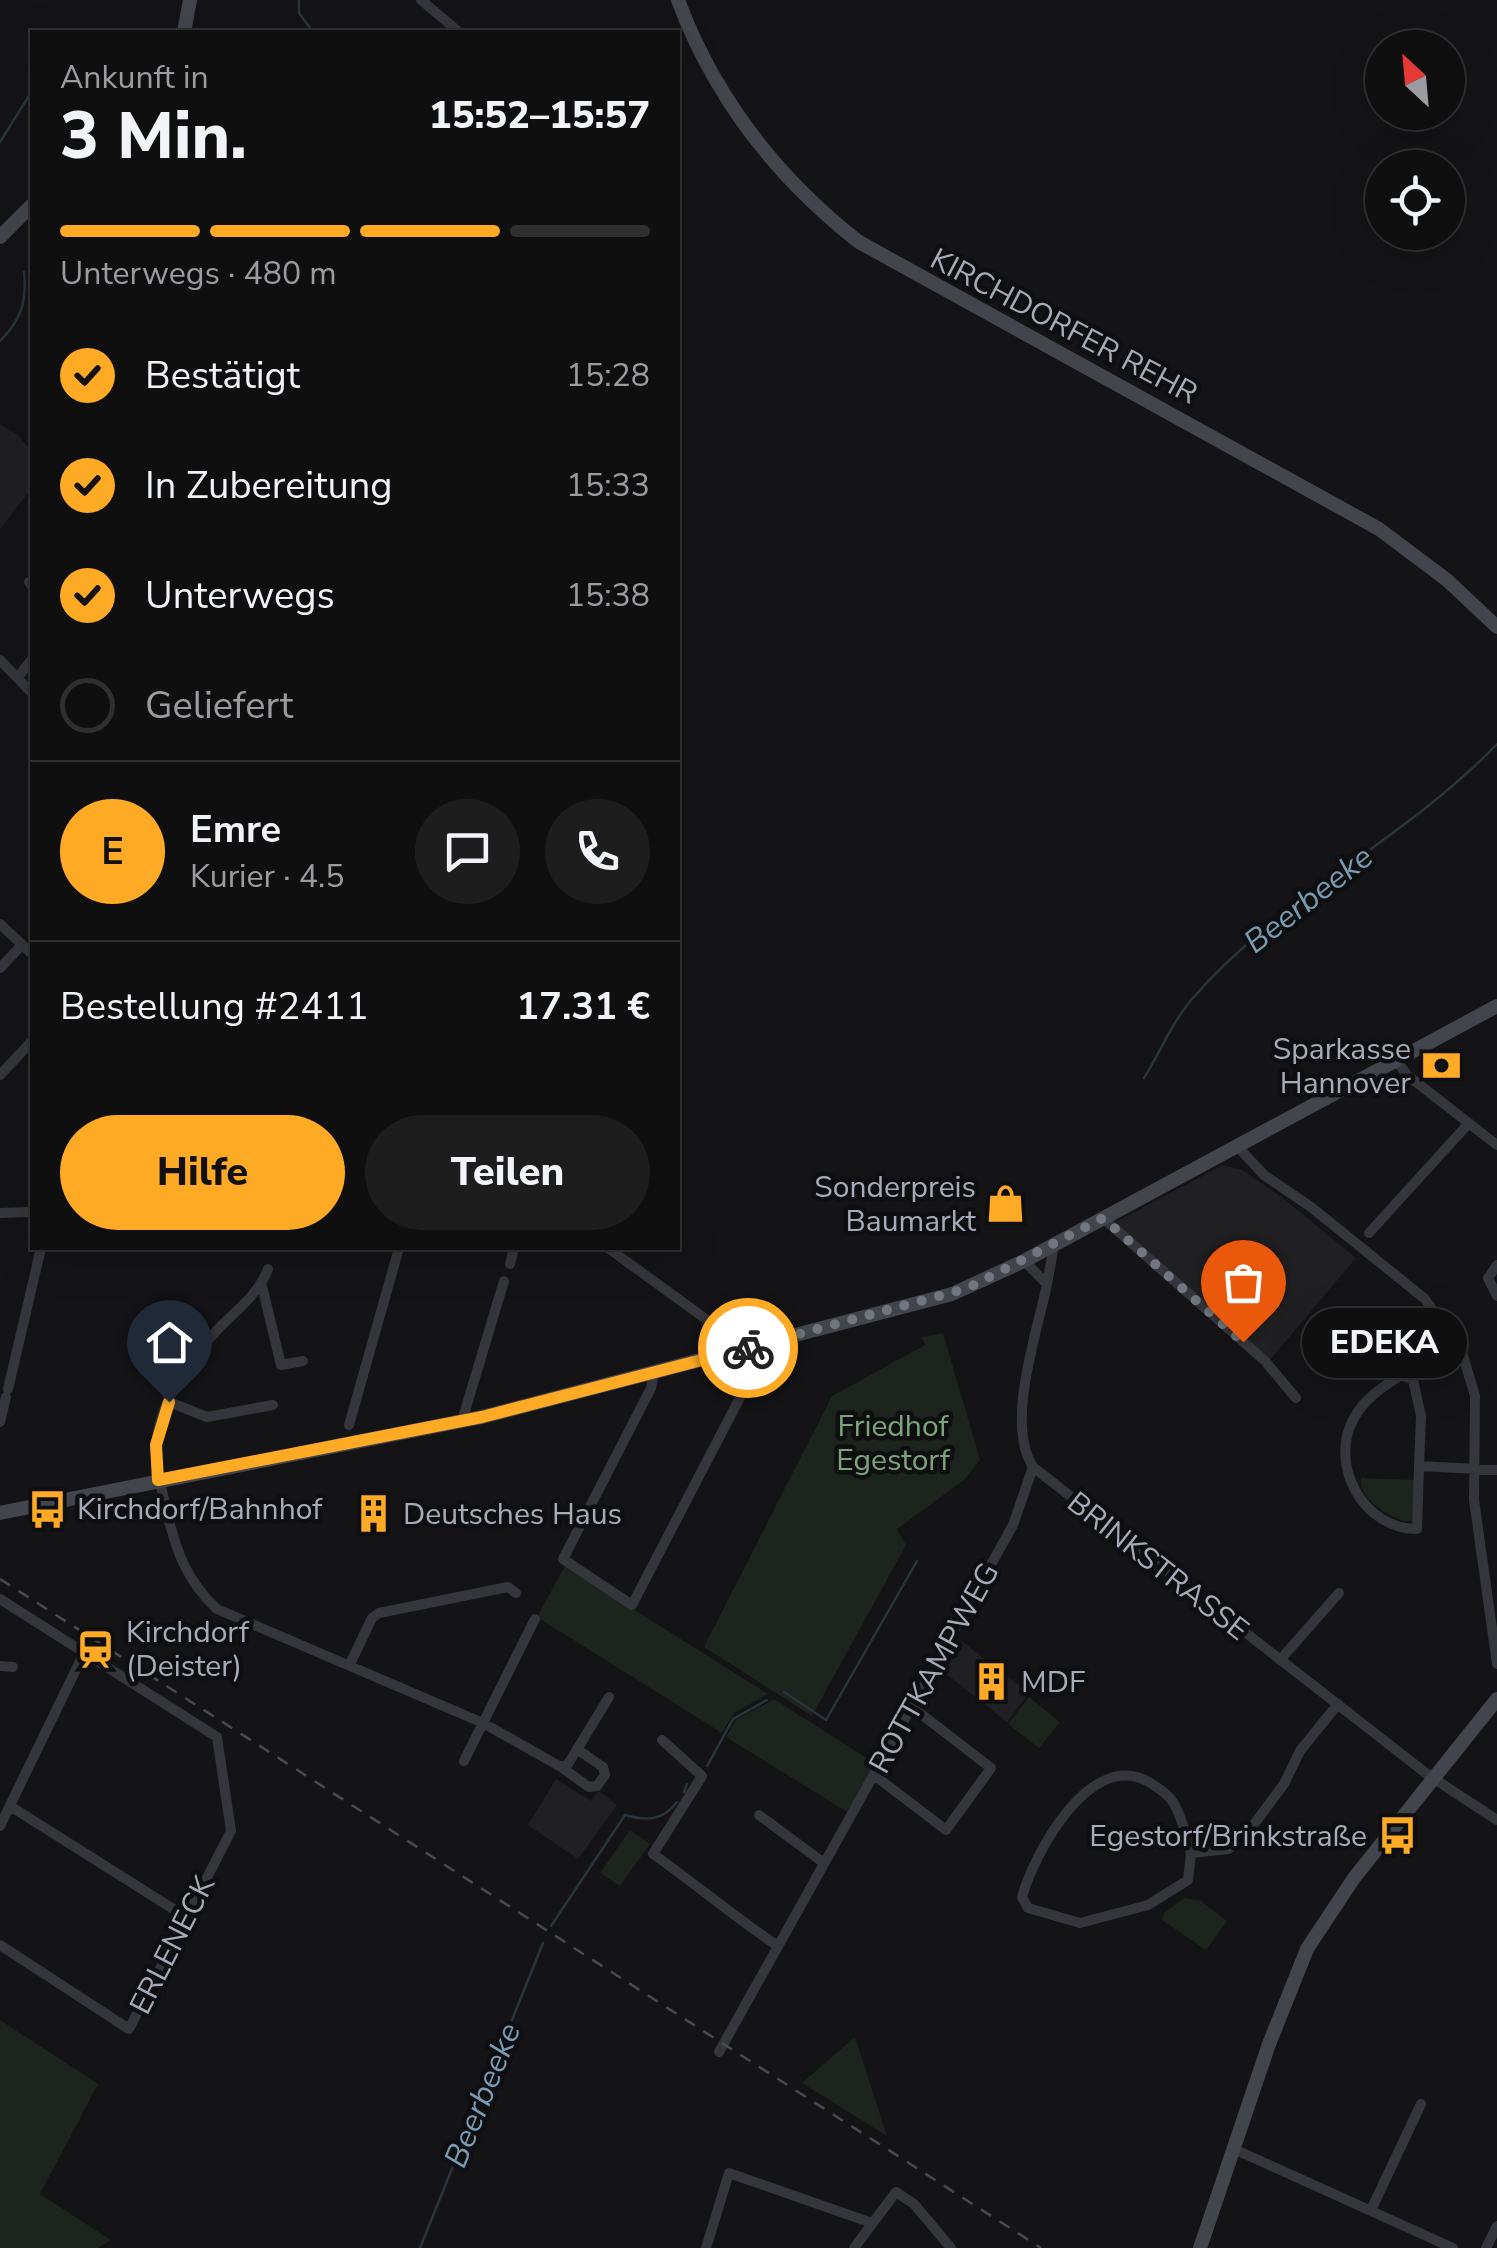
<!DOCTYPE html>
<html lang="de">
<meta charset="utf-8">
<style>
body{margin:0;font-family:"Nunito Sans",sans-serif;background:#1d1d1e;color:#f1f3f6;height:100vh;display:flex;flex-direction:column;font-size:38px;white-space:nowrap}
*{box-sizing:border-box;margin:0}
p{font-size:32px;color:#9b9c9f}
.icon{flex:none;width:55px;height:55px;fill:none;stroke:currentColor;stroke-width:2;stroke-linecap:round;stroke-linejoin:round}
.map{position:relative;flex:1;overflow:hidden}
.side{position:absolute;left:30px;top:30px;width:650px;height:1220px;display:flex;flex-direction:column;background:#0f0f10;border-radius:0px;box-shadow:0 10px 40px #0002,0 0 0 2px #2f2f30}
.side>*{flex:none}
.needle{width:65px;rotate:334deg}
.tools{position:absolute;left:1365px;top:30px;display:grid;gap:20px}
.tools a{display:grid;place-items:center;width:100px;height:100px;border-radius:50%;background:#0f0f10;box-shadow:0 10px 40px #0002,0 0 0 2px #2f2f30;font-size:50px}
.pin{position:absolute;display:grid;place-items:center;width:85px;height:85px;color:#fff;margin:-102px -42px;border-radius:50% 50% 50% 0;rotate:-45deg;box-shadow:0 0 10px #0007}
.pin .icon{rotate:45deg}
.courier{position:absolute;display:grid;place-items:center;width:100px;height:100px;margin:-50px;border:8px solid #feaa24;border-radius:50%;background:#fff;color:#222;box-shadow:0 2px 12px #0007}
.bubble{position:absolute;height:70px;border-radius:35px;background:#0f0f10;box-shadow:0 10px 40px #0002,0 0 0 2px #2f2f30;font-size:32px;font-weight:800;line-height:70px;text-align:center}
.overview em{font-style:normal;font-weight:800}
.overview div{display:flex;flex-direction:column-reverse}
.overview{display:flex;align-items:center;justify-content:space-between;height:170px;padding:0 30px}
h1{font-size:65px;font-weight:800;line-height:75px}
.bar{display:grid;grid-template-columns:repeat(4,1fr);gap:15px 10px;align-content:center;height:120px;padding:0 30px}
.bar i{height:12px;border-radius:8px;background:#2f2f30}
.bar .on{background:#feaa24}
.bar p{grid-column:span 4}
.line{display:flex;align-items:center;gap:25px;padding:0 30px;border-top:2px solid #2f2f30}
.line div{flex:1}
.round{display:grid;place-items:center;flex:none;width:105px;height:105px;border-radius:52px;background:#1d1d1e}
ol{padding:0 30px;list-style:none}
li{display:flex;align-items:center;gap:30px;height:110px}
li p{margin-inline-start:auto}
li .icon{padding:10px;border-radius:50%;background:#feaa24;color:#111;stroke-width:4}
li:last-child{color:#9b9c9f}
li i{width:55px;height:55px;border:5px solid #2f2f30;border-radius:50%}
.button{display:flex;gap:20px;margin-top:auto;padding:20px 30px}
.button a{flex:1;height:115px;border-radius:60px;background:#feaa24;color:#111;font-size:40px;font-weight:800;line-height:115px;text-align:center}
.button a+a{background:#1d1d1e;color:#f1f3f6}
.map>svg:first-child{display:block}
</style>
<div class="map">
<svg width="1497" height="2248" viewBox="0 0 1497 2248">
<rect width="100%" height="100%" fill="#141416"/>
<path fill="#202023" d="M 0,425 L 17,434 L 32,452 L 32,488 L 0,529 Z
M 1223,1165 L 1242,1170 L 1279,1195 L 1356,1258 L 1269,1361 L 1114,1223 Z
M 959,1639 L 1029,1693 L 1007,1722 L 940,1669 Z
M 556,1779 L 591,1801 L 599,1791 L 617,1805 L 578,1859 L 528,1825 Z"/>
<path fill="#1c241d" d="M 943,1333 L 980,1460 L 964,1480 L 897,1529 L 906,1545 L 812,1716 L 704,1647 L 832,1396 L 925,1345 L 922,1337 Z
M 1361,1478 L 1414,1480 L 1416,1517 L 1406,1522 C 1387,1515 1359,1499 1361,1478 Z
M 565,1566 L 768,1694 L 734,1713 L 722,1733 L 537,1617 Z
M 1029,1697 L 1060,1722 L 1039,1748 L 1008,1724 Z
M 774,1699 L 873,1762 L 875,1765 L 847,1812 L 726,1737 L 736,1720 Z
M 630,1830 L 650,1844 L 620,1886 L 600,1873 Z
M 1184,1898 L 1201,1901 L 1227,1921 L 1206,1950 L 1162,1920 L 1164,1913 Z
M 0,2020 L 98,2084 L 40,2194 L 111,2240 L 98,2248 L 0,2248 Z
M 855,2037 L 887,2136 L 802,2083 Z"/>
<g fill="none" stroke-linecap="round" stroke-linejoin="round">
<path stroke="#29343b" stroke-width="2.5" d="M 299,0 L 299,13 L 313,32
M 0,142 L 32,91
M 0,341 C 21,320 27,302 24,272
M 1144,1078 C 1160,1053 1172,1022 1192,999 C 1280,897 1405,840 1497,744
M 784,1692 L 826,1720 L 917,1561
M 707,1766 L 733,1719 L 767,1700
M 684,1792 L 687,1784
M 551,1926 L 625,1815 C 646,1821 663,1821 677,1802
M 420,2248 L 543,1943"/>
<path stroke="#35363b" stroke-width="10" d="M 421,0 L 459,32
M 29,582 L 32,586
M 0,660 L 32,693
M 18,677 L 32,659
M 0,924 L 32,954
M 0,968 L 22,945
M 1397,1061 L 1407,1075 L 1497,1145
M 0,1075 L 32,1041
M 1237,1146 L 1264,1175 L 1311,1207 L 1425,1299 L 1462,1352 L 1475,1396 L 1474,1500 L 1497,1664
M 0,1213 L 32,1212
M 1103,1218 L 1265,1361 L 1296,1398
M 1369,1233 L 1469,1123
M 608,1248 L 721,1330 L 731,1353
M 1024,1261 L 1047,1284 C 1037,1334 1005,1423 1033,1467 L 1427,1774 L 1497,1820
M 510,1264 L 514,1248
M 1497,1265 L 1488,1278 L 1497,1296
M 268,1269 C 259,1293 238,1309 220,1327 C 190,1358 158,1403 156,1448 C 155,1469 162,1488 166,1508 C 175,1548 186,1581 217,1609 L 483,1723 L 561,1767 L 568,1764 L 609,1697
M 1047,1284 L 1054,1245
M 262,1286 L 281,1365 L 303,1361
M 654,1373 L 651,1388 L 563,1559 L 632,1605 L 758,1363 L 759,1345
M 8,1389 L 41,1248
M 169,1402 L 207,1417 L 273,1405
M 462,1421 L 504,1281
M 0,1422 L 6,1397
M 349,1425 L 399,1248
M 1419,1466 L 1421,1416 L 1413,1380 L 1401,1375 C 1383,1387 1365,1398 1354,1418 C 1328,1464 1363,1529 1417,1529 L 1419,1466 L 1497,1470
M 0,1599 L 217,1737 L 231,1831 L 129,2029 L 0,1945
M 1280,1660 L 1339,1593
M 350,1664 L 372,1618 L 379,1613 L 508,1587 L 516,1593
M 0,1666 L 13,1667
M 662,1740 L 702,1776 L 653,1854 C 696,1884 734,1917 778,1946
M 464,1761 L 535,1619
M 561,1767 L 589,1787 L 597,1786 L 605,1775 L 603,1767 L 577,1749
M 874,1775 L 946,1830 L 991,1768 L 912,1707
M 10,1806 L 186,1917
M 759,1815 L 824,1863
M 0,1826 L 84,1653
M 1191,1853 C 1186,1837 1182,1816 1173,1802 C 1168,1794 1157,1787 1149,1782 C 1091,1749 1035,1851 1022,1897 L 1028,1908 L 1080,1923 L 1148,1905 L 1188,1880 L 1191,1853 L 1228,1849 L 1243,1839 L 1284,1784 L 1300,1751 L 1338,1704
M 719,2052 L 1013,1525 L 1033,1467
M 1234,2149 L 1453,2248
M 1371,2210 L 1421,2104
M 706,2248 L 729,2173 L 872,2223
M 854,2248 L 896,2192 L 914,2204 L 951,2248
M 1486,2248 L 1497,2226"/>
<path stroke="#43454c" stroke-width="14" d="M 678,0 C 715,99 776,177 859,242 L 1379,529 L 1447,580 L 1497,627
M 184,32 L 190,0
M 0,237 L 32,205
M 0,1513 L 482,1417 L 952,1294 L 1024,1261 L 1497,1006
M 1200,2248 L 1269,2044 L 1307,1949 L 1354,1878 L 1497,1699"/>
<path stroke="#484a51" stroke-width="2.5" stroke-dasharray="12 10" stroke-linecap="butt" d="M 0,1579 L 1041,2248"/>
</g>
<g fill="none" stroke-linecap="round" stroke-linejoin="round">
<path stroke="#72777f" stroke-width="10" stroke-dasharray="0 18" d="M 748,1348 L 968,1288 L 1103,1218 L 1243,1342"/>
<path stroke="#feaa24" stroke-width="12" d="M 169,1402 L 156,1445 L 158,1480 L 482,1417 L 748,1348"/>
</g>
<defs>
<symbol id="bank-bare" viewBox="-9 -9 18 18"><path d="M-6-4H6V4H-6ZM0-2.3a2.3 2.3 0 1 0 0 4.6a2.3 2.3 0 1 0 0-4.6Z" fill="#feaa24" stroke="#0f0f11" stroke-width="2.5" paint-order="stroke"/></symbol>
<symbol id="shop-bare" viewBox="-9 -9 18 18"><path d="M-5-2.5h2.3a2.7 3.5 0 0 1 5.4 0H5L5.5 6h-11ZM-1.5-2.5h3a1.5 2.3 0 0 0-3 0Z" fill="#feaa24" stroke="#0f0f11" stroke-width="2.5" paint-order="stroke"/></symbol>
<symbol id="bus-bare" viewBox="-9 -9 18 18"><path d="M-5-6H5V4H4V6H2V4H-2V6H-4V4H-5ZM-3.5-4V0h7V-4ZM-3.5 1.2v1.5H-2V1.2ZM2 1.2v1.5H3.5V1.2Z" fill="#feaa24" stroke="#0f0f11" stroke-width="2.5" paint-order="stroke"/></symbol>
<symbol id="building-bare" viewBox="-9 -9 18 18"><path d="M-4-6H4V6H1V3H-1V6H-4ZM-2.5-4.3h1.7v1.8h-1.7ZM.8-4.3h1.7v1.8H.8ZM-2.5-1h1.7V.8h-1.7ZM.8-1h1.7V.8H.8Z" fill="#feaa24" stroke="#0f0f11" stroke-width="2.5" paint-order="stroke"/></symbol>
<symbol id="station-bare" viewBox="-9 -9 18 18"><path d="M-3-6H3Q5-6 5-4V2Q5 4 3 4L4.5 6H3L1.5 4h-3L-3 6H-4.5L-3 4Q-5 4-5 2V-4Q-5-6-3-6ZM-3.5-4v3h7v-3ZM-3.5 1v1.5H-2V1ZM2 1v1.5H3.5V1Z" fill="#feaa24" stroke="#0f0f11" stroke-width="2.5" paint-order="stroke"/></symbol>
</defs>
<g fill-rule="evenodd">
<use href="#bank-bare" x="1414" y="1038" width="55" height="55"/>
<use href="#shop-bare" x="978" y="1176" width="55" height="55"/>
<use href="#bus-bare" x="20" y="1482" width="55" height="55"/>
<use href="#building-bare" x="346" y="1486" width="55" height="55"/>
<use href="#station-bare" x="68" y="1622" width="55" height="55"/>
<use href="#building-bare" x="964" y="1654" width="55" height="55"/>
<use href="#bus-bare" x="1370" y="1808" width="55" height="55"/>
</g>
<g text-anchor="middle" stroke-width="9" stroke-linejoin="round" paint-order="stroke">
<g font-size="30" fill="#a5acb7" stroke="#0f0f11">
<text transform="translate(1064 326) rotate(28)" y="10">KIRCHDORFER REHR</text>
<text transform="translate(1158 1566) rotate(38)" y="10">BRINKSTRASSE</text>
<text transform="translate(934 1668) rotate(-61)" y="10">ROTTKAMPWEG</text>
<text transform="translate(172 1945) rotate(-63)" y="10">ERLENECK</text>
</g>
<g font-size="30" fill="#a5acb7" stroke="#0f0f11" text-anchor="start">
<text x="1411" y="1059" text-anchor="end">Sparkasse<tspan x="1411" dy="34">Hannover</tspan></text>
<text x="976" y="1197" text-anchor="end">Sonderpreis<tspan x="976" dy="34">Baumarkt</tspan></text>
<text x="77" y="1519">Kirchdorf/Bahnhof</text>
<text x="403" y="1524">Deutsches Haus</text>
<text x="126" y="1642">Kirchdorf<tspan x="126" dy="34">(Deister)</tspan></text>
<text x="1021" y="1692">MDF</text>
<text x="1367" y="1846" text-anchor="end">Egestorf/Brinkstraße</text>
</g>
<g font-size="30" fill="#7ba47b" stroke="#0f0f11">
<text x="893" y="1436">Friedhof<tspan x="893" dy="34">Egestorf</tspan></text>
</g>
<g font-size="32" font-style="italic" fill="#799cb5" stroke="#0f0f11">
<text transform="translate(1308 899) rotate(-38)" y="11">Beerbeeke</text>
<text transform="translate(482 2095) rotate(-68)" y="11">Beerbeeke</text>
</g>
</g>
</svg>
<div class="tools">
<a><svg class="needle" viewBox="-14 -14 28 28"><path d="M0-13l5 13h-10z" fill="#e53935"/><path d="M0 13l5-13h-10z" fill="#9b9c9f"/></svg></a>
<a><svg class="icon" aria-label="locate" viewBox="0 0 24 24"><circle cx="12" cy="12" r="6"/><path d="M12 2v4M12 18v4M2 12h4M18 12h4"/></svg></a>
</div>
<div class="pin" style="left:1243px;top:1342px;background:#ea580c"><svg class="icon" aria-label="bag" viewBox="0 0 24 24"><path d="M5 8h14l-1 12H6zM9 8a3 3 0 0 1 6 0"/></svg></div>
<div class="pin" style="left:169px;top:1402px;background:#1f2937"><svg class="icon" aria-label="home" viewBox="0 0 24 24"><path d="M3 11l9-7 9 7M6 9v11h12V9"/></svg></div>
<div class="courier" style="left:748px;top:1348px"><svg class="icon" aria-label="bike" viewBox="0 0 24 24"><circle cx="6" cy="16" r="4"/><circle cx="18" cy="16" r="4"/><path d="M6 16l4-8h5l3 8M10 8l3 8H6M13 5h3"/></svg></div>
<div class="bubble" style="left:1302px;top:1308px;width:165px">EDEKA</div>
<section class="side">
<div class="overview"><div><h1>3 Min.</h1><p>Ankunft in</p></div><em>15:52–15:57</em></div>
<div class="bar"><i class="on"></i><i class="on"></i><i class="on"></i><i></i><p>Unterwegs · 480 m</p></div>
<ol>
<li><svg class="icon" aria-label="check" viewBox="0 0 24 24"><path d="M5 12l5 5 9-10"/></svg>Bestätigt<p>15:28</p></li>
<li><svg class="icon" aria-label="check" viewBox="0 0 24 24"><path d="M5 12l5 5 9-10"/></svg>In Zubereitung<p>15:33</p></li>
<li><svg class="icon" aria-label="check" viewBox="0 0 24 24"><path d="M5 12l5 5 9-10"/></svg>Unterwegs<p>15:38</p></li>
<li><i></i>Geliefert</li>
</ol>
<div class="line" style="height:180px"><b class="round" style="background:#feaa24;color:#111">E</b><div><b>Emre</b><p>Kurier · 4.5</p></div><a class="round"><svg class="icon" aria-label="chat" viewBox="0 0 24 24"><path d="M4 5h16v11H9l-5 4z"/></svg></a><a class="round"><svg class="icon" aria-label="phone" viewBox="0 0 24 24"><path d="M5 4h4l2 5-3 2q2 4 5 5l2-3 5 2v4C11 20 4 13 5 4z"/></svg></a></div>
<div class="line" style="height:130px"><div>Bestellung #2411</div><b>17.31 €</b></div>
<div class="button"><a>Hilfe</a><a>Teilen</a></div>
</section>
</div>
